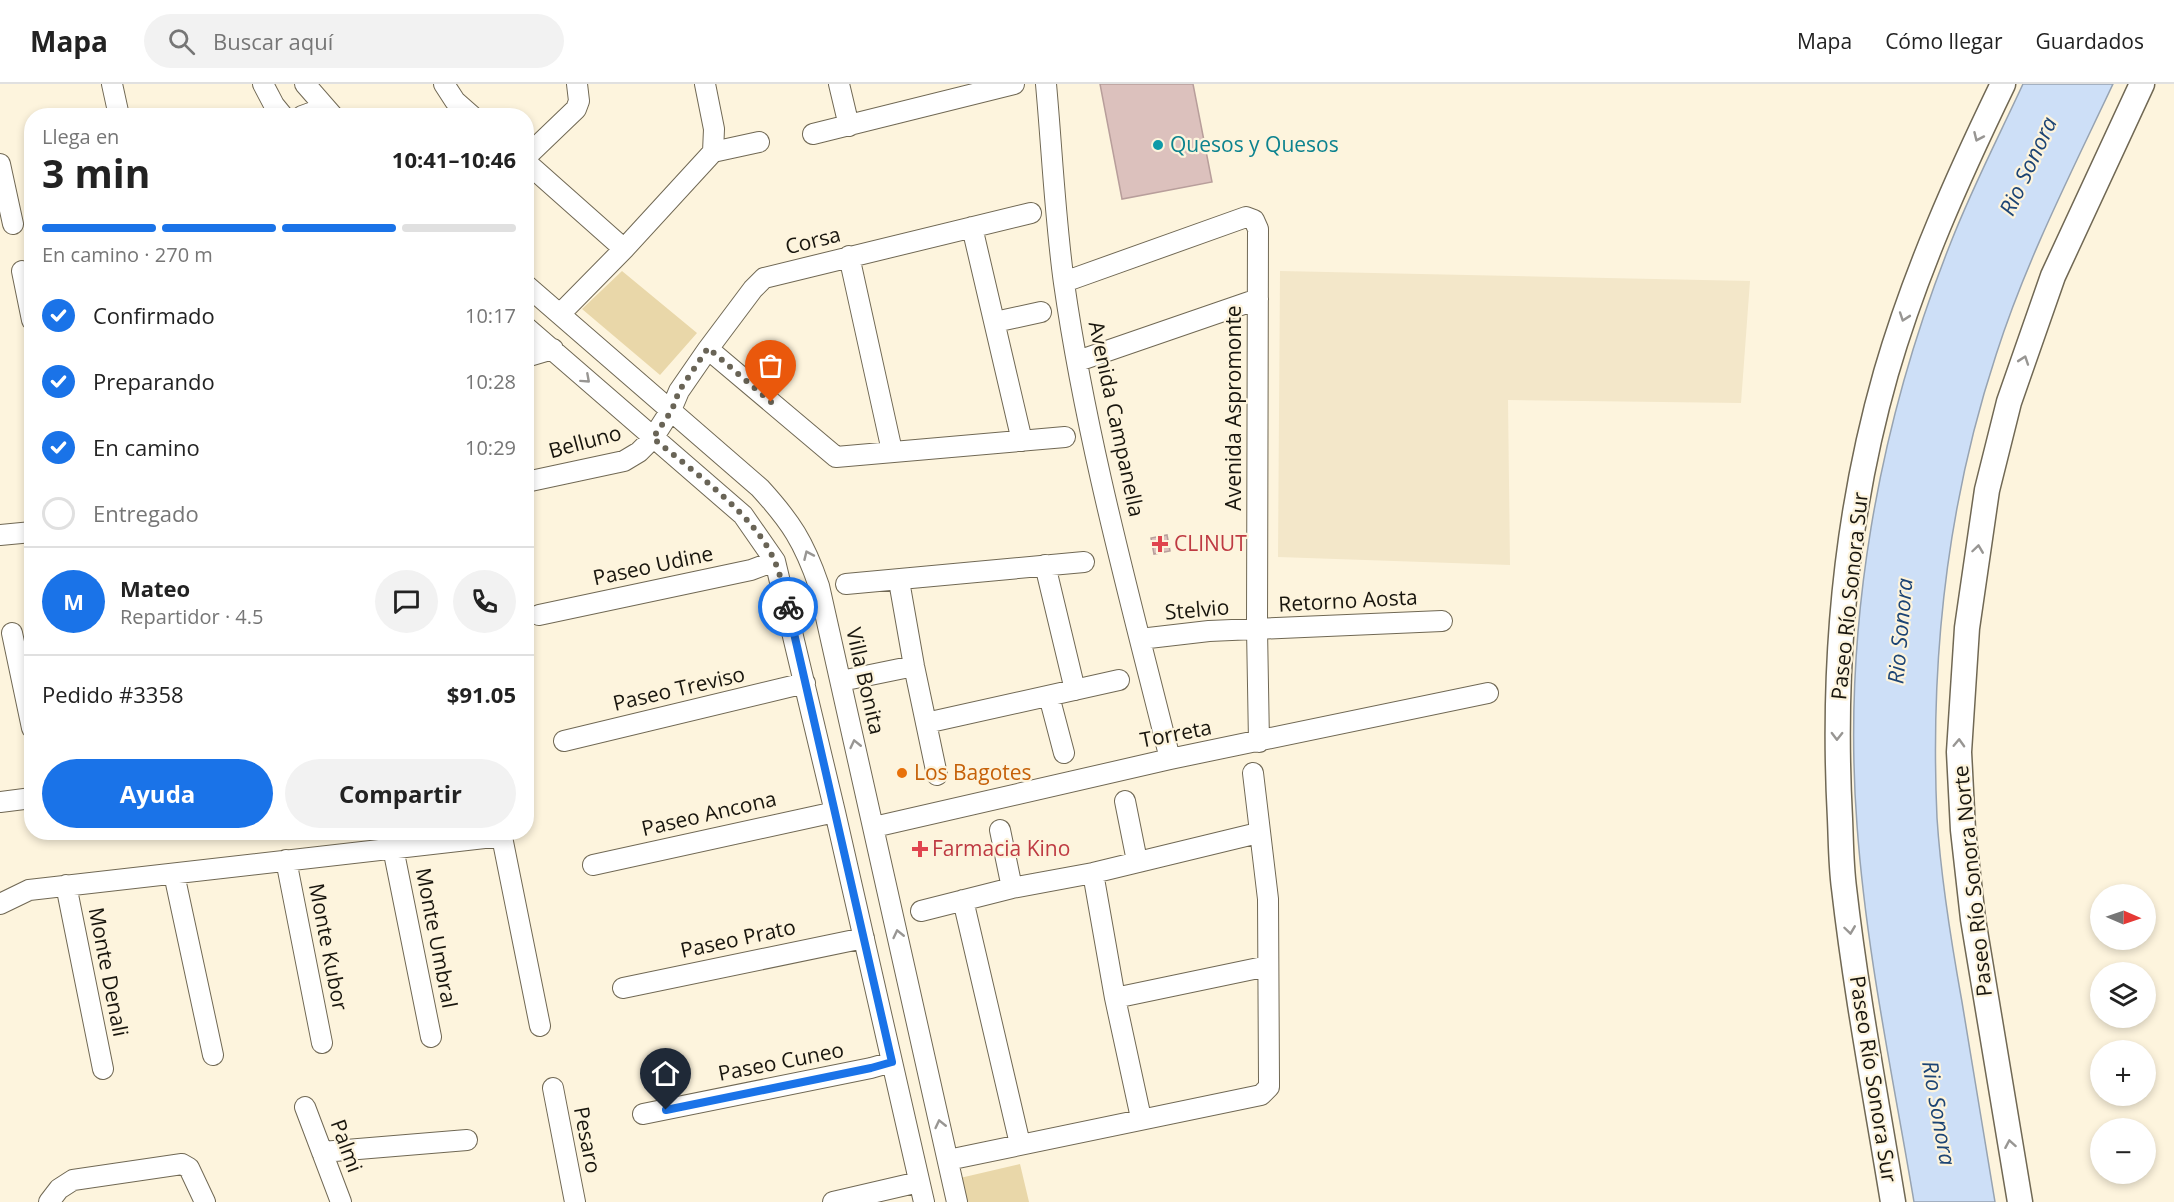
<!DOCTYPE html>
<html lang="es">
<meta charset="utf-8">
<style>
body{margin:0;font-family:"Open Sans",sans-serif;background:#f2f2f2;color:#222;height:100vh;display:flex;flex-direction:column;font-size:22px;white-space:nowrap}
*{box-sizing:border-box;margin:0}
p{font-size:20px;color:#767676}
.icon{flex:none;width:33px;height:33px;fill:none;stroke:currentColor;stroke-width:2;stroke-linecap:round;stroke-linejoin:round}
.map{position:relative;flex:1;overflow:hidden}
.sheet{position:absolute;left:24px;top:24px;width:510px;height:732px;display:flex;flex-direction:column;background:#fff;border-radius:24px;box-shadow:0 3px 9px #0003}
.sheet>*{flex:none}
.needle{width:39px;rotate:92deg}
.tools{position:absolute;left:2090px;top:800px;display:grid;gap:12px}
.tools a{display:grid;place-items:center;width:66px;height:66px;border-radius:50%;background:#fff;box-shadow:0 3px 9px #0003;font-size:30px}
.pin{position:absolute;display:grid;place-items:center;width:51px;height:51px;color:#fff;margin:-62px -26px;border-radius:50% 50% 50% 0;rotate:-45deg;box-shadow:0 0 6px #0007}
.pin .icon{rotate:45deg}
.courier{position:absolute;display:grid;place-items:center;width:60px;height:60px;margin:-30px;border:4px solid #1a73e8;border-radius:50%;background:#fff;color:#222;box-shadow:0 2px 8px #0007}
.overview em{font-style:normal;font-weight:700}
.overview div{display:flex;flex-direction:column-reverse}
.overview{display:flex;align-items:center;justify-content:space-between;height:102px;padding:0 18px}
h1{font-size:39px;font-weight:700;line-height:45px}
.bar{display:grid;grid-template-columns:repeat(4,1fr);gap:9px 6px;align-content:center;height:72px;padding:0 18px}
.bar i{height:8px;border-radius:4px;background:#e0e0e0}
.bar .on{background:#1a73e8}
.bar p{grid-column:span 4}
.line{display:flex;align-items:center;gap:15px;padding:0 18px;border-top:2px solid #e0e0e0}
.line div{flex:1}
.round{display:grid;place-items:center;flex:none;width:63px;height:63px;border-radius:32px;background:#f2f2f2}
ol{padding:0 18px;list-style:none}
li{display:flex;align-items:center;gap:18px;height:66px}
li p{margin-inline-start:auto}
li .icon{padding:6px;border-radius:50%;background:#1a73e8;color:#fff;stroke-width:4}
li:last-child{color:#767676}
li i{width:33px;height:33px;border:3px solid #e0e0e0;border-radius:50%}
.action{display:flex;gap:12px;margin-top:auto;padding:12px 18px}
.action a{flex:1;height:69px;border-radius:36px;background:#1a73e8;color:#fff;font-size:24px;font-weight:700;line-height:69px;text-align:center}
.action a+a{background:#f2f2f2;color:#222}
header{display:flex;align-items:center;gap:36px;box-sizing:border-box;height:84px;padding:0 30px;background:#fff;border-bottom:2px solid #e0e0e0}
header strong{font-size:28px}
nav{display:flex;gap:33px;margin-inline-start:auto;font-size:21px}
.search{width:420px;height:54px;background:#f2f2f2;display:flex;align-items:center;gap:15px;box-sizing:border-box;padding:0 21px;border-radius:33px;color:#767676;font-size:22px}
.map>svg:first-child{display:block}
</style>
<header>
<strong>Mapa</strong>
<div class="search"><svg class="icon" aria-label="search" viewBox="0 0 24 24"><circle cx="10" cy="10" r="6"/><path d="M15 15l6 6"/></svg>Buscar aquí</div>
<nav><a>Mapa</a><a>Cómo llegar</a><a>Guardados</a></nav>
</header>
<div class="map">
<svg width="2174" height="1118" viewBox="0 0 2174 1118">
<rect width="100%" height="100%" fill="#fdf4dd"/>
<path fill="#f3e7c9" d="M 1280,187 L 1750,197 L 1741,319 L 1508,316 L 1510,481 L 1278,473 Z"/>
<path fill="#e9d7a9" d="M 622,187 L 697,249 L 660,291 L 582,225 Z
M 1020,1080 L 1029,1118 L 965,1118 L 960,1094 Z"/>
<path fill="#cddff7" stroke="#97a3b1" stroke-width="1.5" d="M 2023,0 L 2113,0 C 2071,89 2026,177 1996,271 C 1947,420 1930,578 1937,734 C 1941,796 1951,857 1962,918 C 1973,985 1984,1051 1995,1118 L 1914,1118 C 1893,993 1866,867 1857,741 C 1842,543 1878,341 1951,158 C 1972,104 1999,52 2023,0 Z"/>
<path fill="#dcc1bd" stroke="#b89e9b" stroke-width="1.5" d="M 1100,0 L 1193,0 L 1212,98 L 1122,115 Z
M 1167,451 L 1170,467 L 1154,470 L 1151,454 Z"/>
<g fill="none" stroke-linecap="round" stroke-linejoin="round">
<defs>
<path id="minor" d="M 112,0 L 119,32
M 263,0 L 274,21 L 283,32
M 305,0 L 333,32
M 444,0 L 455,17 L 472,32
M 705,0 L 714,45 L 713,68
M 839,0 L 849,42
M 1046,0 C 1052,66 1055,134 1064,199 C 1087,360 1131,518 1170,675
M 302,32 L 324,24
M 813,50 L 1014,0
M 526,73 L 576,25 L 579,17 L 577,0
M 526,78 L 624,165
M 0,80 L 13,140
M 972,143 L 1022,357
M 849,172 L 892,367
M 22,187 L 32,236
M 1064,198 L 1246,133 L 1254,136 L 1258,145 L 1257,545 L 1259,658
M 526,201 L 760,404 C 791,438 804,458 819,502 L 957,1118
M 560,230 L 624,165 L 713,68 L 759,58
M 995,238 L 1041,228
M 526,243 L 743,431 L 775,477 L 835,728 L 924,1118
M 708,265 L 836,373 L 1065,353
M 526,273 L 553,265
M 1078,277 L 1258,215
M 526,398 L 624,377 L 639,368 L 653,354 L 671,326 L 679,307 L 708,265 L 753,205 L 764,194 L 1031,129
M 0,451 L 32,448
M 1045,481 L 1075,606
M 899,497 L 914,582 L 937,691
M 846,500 L 1084,478
M 539,531 L 751,486 L 775,477
M 12,549 L 32,644
M 1140,555 L 1209,547 L 1442,537
M 841,597 L 914,582
M 1049,612 L 1064,669
M 926,639 L 1119,596
M 564,657 L 805,599
M 1125,717 L 1137,777
M 0,718 L 32,714
M 874,743 L 1170,675 L 1488,609
M 1000,746 L 1012,804
M 501,748 L 540,942
M 393,764 L 431,953
M 286,776 L 322,959
M 593,781 L 835,728
M 1093,789 L 1115,914 L 1141,1034
M 174,790 L 213,971
M 66,801 L 103,985
M 963,816 L 1020,1060
M 0,820 L 29,806 L 502,752
M 921,827 L 1012,804 L 1093,789 L 1258,749
M 623,904 L 864,854
M 1115,914 L 1268,882
M 553,1004 L 575,1118
M 305,1023 L 341,1118
M 643,1030 L 871,984 L 892,978
M 322,1068 L 467,1056
M 948,1076 L 1261,1011 L 1269,1003 L 1269,998 L 1268,815 L 1253,689
M 49,1118 L 59,1105 L 73,1096 L 182,1080 L 189,1084 L 205,1118
M 833,1118 L 919,1098"/>
<path id="major" d="M 1893,1118 C 1876,1014 1856,909 1844,804 C 1841,781 1841,758 1840,735 C 1832,586 1845,433 1886,289 C 1915,189 1958,93 2003,0
M 2020,1118 L 1973,835 L 1963,746 L 1959,668 L 1967,544 L 1987,406 L 2009,318 L 2053,192 L 2142,0"/>
</defs>
<use href="#minor" stroke="#706854" stroke-width="22"/>
<use href="#major" stroke="#706854" stroke-width="27"/>
<use href="#minor" stroke="#fff" stroke-width="20"/>
<use href="#major" stroke="#fff" stroke-width="24"/>
</g>
<defs><path id="oneway-chevron" d="M-2-3.5L2.5 0L-2 3.5" fill="none" stroke-width="1.6" stroke-linecap="round" stroke-linejoin="round" transform="scale(1.5)"/></defs>
<g stroke="#989693">
<use href="#oneway-chevron" transform="translate(1978 53) rotate(114)"/>
<use href="#oneway-chevron" transform="translate(1904 233) rotate(109)"/>
<use href="#oneway-chevron" transform="translate(2024 276) rotate(-71)"/>
<use href="#oneway-chevron" transform="translate(586 295) rotate(42)"/>
<use href="#oneway-chevron" transform="translate(1978 465) rotate(-82)"/>
<use href="#oneway-chevron" transform="translate(808 471) rotate(-114)"/>
<use href="#oneway-chevron" transform="translate(1837 652) rotate(91)"/>
<use href="#oneway-chevron" transform="translate(1959 659) rotate(-88)"/>
<use href="#oneway-chevron" transform="translate(855 660) rotate(-103)"/>
<use href="#oneway-chevron" transform="translate(1850 846) rotate(82)"/>
<use href="#oneway-chevron" transform="translate(898 850) rotate(-103)"/>
<use href="#oneway-chevron" transform="translate(940 1040) rotate(-103)"/>
<use href="#oneway-chevron" transform="translate(2010 1060) rotate(-100)"/>
</g>
<g fill="none" stroke-linecap="round" stroke-linejoin="round">
<path stroke="#696456" stroke-width="6" stroke-dasharray="0 10.8" d="M 771,318 L 708,264 L 679,307 L 672,326 L 653,354 C 692,387 756,431 775,478 C 781,492 784,508 788,523"/>
<path stroke="#1a73e8" stroke-width="8" d="M 666,1026 L 871,984 L 892,978 L 788,523"/>
</g>
<circle fill="#0f9aa8" stroke="#fdf4dd" stroke-width="2" cx="1158" cy="61" r="6"/>
<g fill="#e0444e" stroke="#fdf4dd" stroke-width="2">
<path d="M1157 451h6v6h6v6h-6v6h-6v-6h-6v-6h6z"/>
<path d="M917 756h6v6h6v6h-6v6h-6v-6h-6v-6h6z"/>
</g>
<circle fill="#e8710a" stroke="#fdf4dd" stroke-width="2" cx="902" cy="689" r="6"/>
<g text-anchor="middle" stroke-width="4.5" stroke-linejoin="round" paint-order="stroke">
<g font-size="21" fill="#0d838f" stroke="#fdf4dd" text-anchor="start">
<text x="1170" y="68">Quesos y Quesos</text>
</g>
<g font-size="21" fill="#19160e" stroke="#fdf4dd">
<text transform="translate(813 157) rotate(-14)" y="7">Corsa</text>
<text transform="translate(1234 324) rotate(-90)" y="7">Avenida Aspromonte</text>
<text transform="translate(1116 335) rotate(78)" y="7">Avenida Campanella</text>
<text transform="translate(585 358) rotate(-15)" y="7">Belluno</text>
<text transform="translate(653 482) rotate(-12)" y="7">Paseo Udine</text>
<text transform="translate(1850 512) rotate(-84)" y="7">Paseo Río Sonora Sur</text>
<text transform="translate(1348 517) rotate(-3)" y="7">Retorno Aosta</text>
<text transform="translate(1197 526) rotate(-5)" y="7">Stelvio</text>
<text transform="translate(865 597) rotate(77)" y="7">Villa Bonita</text>
<text transform="translate(679 605) rotate(-13)" y="7">Paseo Treviso</text>
<text transform="translate(1176 650) rotate(-11)" y="7">Torreta</text>
<text transform="translate(709 730) rotate(-13)" y="7">Paseo Ancona</text>
<text transform="translate(1973 797) rotate(-96)" y="7">Paseo Río Sonora Norte</text>
<text transform="translate(436 854) rotate(79)" y="7">Monte Umbral</text>
<text transform="translate(738 855) rotate(-12)" y="7">Paseo Prato</text>
<text transform="translate(328 863) rotate(79)" y="7">Monte Kubor</text>
<text transform="translate(108 888) rotate(79)" y="7">Monte Denali</text>
<text transform="translate(781 978) rotate(-11)" y="7">Paseo Cuneo</text>
<text transform="translate(1873 995) rotate(81)" y="7">Paseo Río Sonora Sur</text>
<text transform="translate(587 1056) rotate(79)" y="7">Pesaro</text>
<text transform="translate(346 1062) rotate(70)" y="7">Palmi</text>
</g>
<g font-size="21" fill="#be3a42" stroke="#fdf4dd" text-anchor="start">
<text x="1174" y="467">CLINUT</text>
<text x="932" y="772">Farmacia Kino</text>
</g>
<g font-size="21" fill="#c56008" stroke="#fdf4dd" text-anchor="start">
<text x="914" y="696">Los Bagotes</text>
</g>
<g font-size="22" font-style="italic" fill="#1c4474" stroke="#fdf4dd">
<text transform="translate(2028 82) rotate(-65)" y="8">Rio Sonora</text>
<text transform="translate(1900 547) rotate(-85)" y="8">Rio Sonora</text>
<text transform="translate(1939 1029) rotate(80)" y="8">Rio Sonora</text>
</g>
</g>
</svg>
<div class="tools">
<a><svg class="needle" viewBox="-14 -14 28 28"><path d="M0-13l5 13h-10z" fill="#e53935"/><path d="M0 13l5-13h-10z" fill="#767676"/></svg></a>
<a><svg class="icon" aria-label="layers" viewBox="0 0 24 24"><path d="M12 4l9 5-9 5-9-5zM3 14l9 5 9-5"/></svg></a>
<a>+</a>
<a>−</a>
</div>
<div class="pin" style="left:771px;top:318px;background:#ea580c"><svg class="icon" aria-label="bag" viewBox="0 0 24 24"><path d="M5 8h14l-1 12H6zM9 8a3 3 0 0 1 6 0"/></svg></div>
<div class="pin" style="left:666px;top:1026px;background:#1f2937"><svg class="icon" aria-label="home" viewBox="0 0 24 24"><path d="M3 11l9-7 9 7M6 9v11h12V9"/></svg></div>
<div class="courier" style="left:788px;top:523px"><svg class="icon" aria-label="bike" viewBox="0 0 24 24"><circle cx="6" cy="16" r="4"/><circle cx="18" cy="16" r="4"/><path d="M6 16l4-8h5l3 8M10 8l3 8H6M13 5h3"/></svg></div>
<section class="sheet">
<div class="overview"><div><h1>3 min</h1><p>Llega en</p></div><em>10:41–10:46</em></div>
<div class="bar"><i class="on"></i><i class="on"></i><i class="on"></i><i></i><p>En camino · 270 m</p></div>
<ol>
<li><svg class="icon" aria-label="check" viewBox="0 0 24 24"><path d="M5 12l5 5 9-10"/></svg>Confirmado<p>10:17</p></li>
<li><svg class="icon" aria-label="check" viewBox="0 0 24 24"><path d="M5 12l5 5 9-10"/></svg>Preparando<p>10:28</p></li>
<li><svg class="icon" aria-label="check" viewBox="0 0 24 24"><path d="M5 12l5 5 9-10"/></svg>En camino<p>10:29</p></li>
<li><i></i>Entregado</li>
</ol>
<div class="line" style="height:108px"><b class="round" style="background:#1a73e8;color:#fff">M</b><div><b>Mateo</b><p>Repartidor · 4.5</p></div><a class="round"><svg class="icon" aria-label="chat" viewBox="0 0 24 24"><path d="M4 5h16v11H9l-5 4z"/></svg></a><a class="round"><svg class="icon" aria-label="phone" viewBox="0 0 24 24"><path d="M5 4h4l2 5-3 2q2 4 5 5l2-3 5 2v4C11 20 4 13 5 4z"/></svg></a></div>
<div class="line" style="height:78px"><div>Pedido #3358</div><b>$91.05</b></div>
<div class="action"><a>Ayuda</a><a>Compartir</a></div>
</section>
</div>
